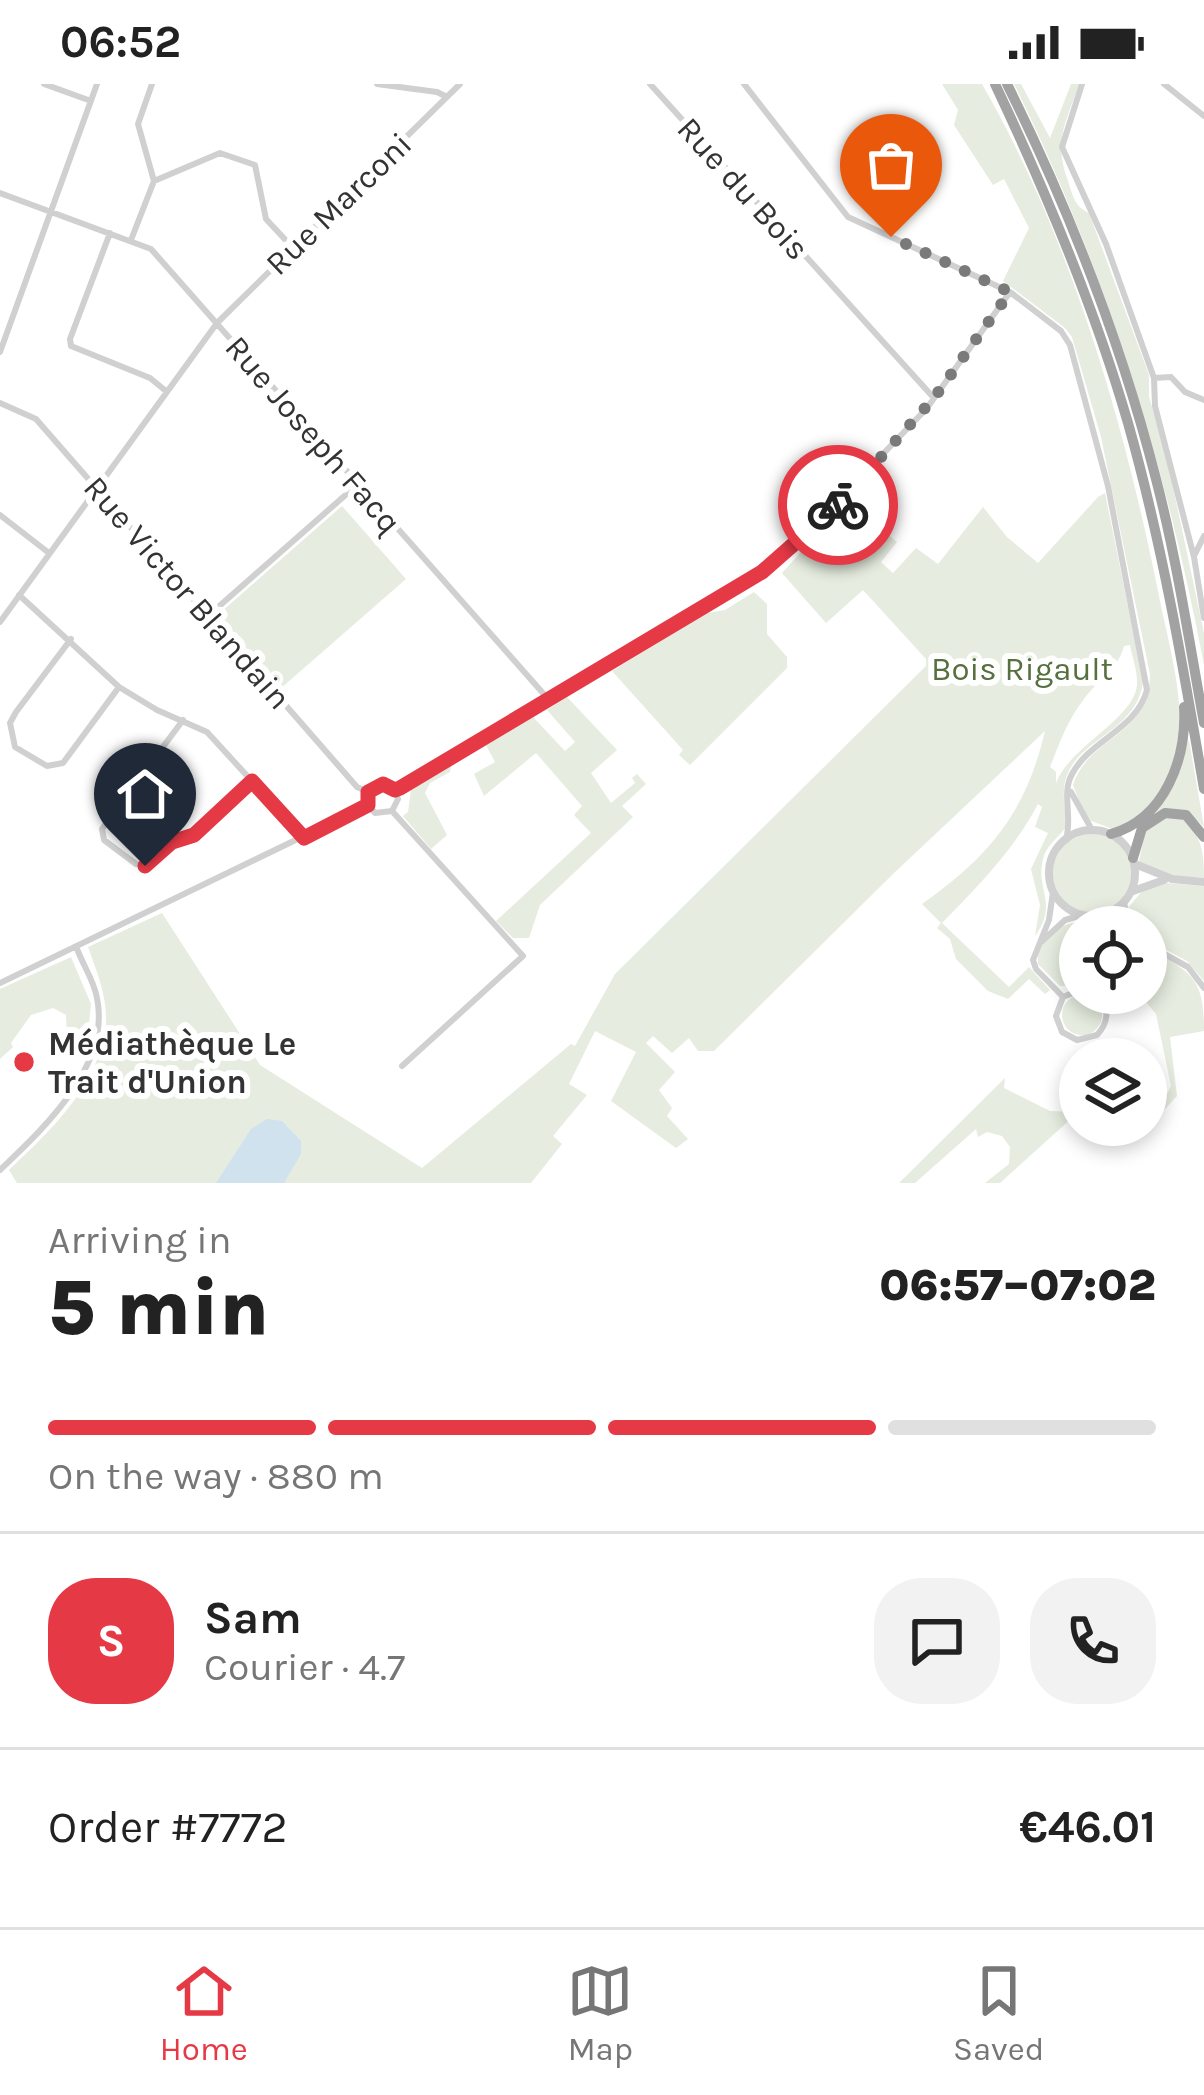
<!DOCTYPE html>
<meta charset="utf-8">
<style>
body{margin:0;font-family:Karla,sans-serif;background:#f2f2f2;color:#222;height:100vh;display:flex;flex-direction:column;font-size:45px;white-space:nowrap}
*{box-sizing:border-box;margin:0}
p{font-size:39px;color:#767676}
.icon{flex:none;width:66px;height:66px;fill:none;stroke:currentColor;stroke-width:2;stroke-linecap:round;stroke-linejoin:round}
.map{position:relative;height:1099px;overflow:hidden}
.side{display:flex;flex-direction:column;background:#fff;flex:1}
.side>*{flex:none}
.buttons{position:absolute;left:1059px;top:822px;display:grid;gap:24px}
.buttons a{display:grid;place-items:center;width:108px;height:108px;border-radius:50%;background:#fff;box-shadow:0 6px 18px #0003;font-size:60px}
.pin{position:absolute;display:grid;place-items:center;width:102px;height:102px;color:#fff;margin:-123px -51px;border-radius:50% 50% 50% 0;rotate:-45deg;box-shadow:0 0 12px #0007}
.pin .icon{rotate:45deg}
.courier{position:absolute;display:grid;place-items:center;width:120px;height:120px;margin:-60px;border:9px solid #e63946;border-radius:50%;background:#fff;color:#222;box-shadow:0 3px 15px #0007}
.overview em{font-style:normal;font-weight:800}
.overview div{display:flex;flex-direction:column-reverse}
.overview{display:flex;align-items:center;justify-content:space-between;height:204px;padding:0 48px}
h1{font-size:78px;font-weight:800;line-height:90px}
.bar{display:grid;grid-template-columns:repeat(4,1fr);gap:18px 12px;align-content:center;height:144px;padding:0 48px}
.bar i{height:15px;border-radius:9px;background:#e0e0e0}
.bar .on{background:#e63946}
.bar p{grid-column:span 4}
.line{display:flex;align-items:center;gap:30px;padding:0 48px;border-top:3px solid #e0e0e0}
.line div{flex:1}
.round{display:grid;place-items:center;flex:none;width:126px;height:126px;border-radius:48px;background:#f2f2f2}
.status{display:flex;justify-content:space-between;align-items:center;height:84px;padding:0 60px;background:#fff;direction:ltr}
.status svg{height:33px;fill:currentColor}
.tab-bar{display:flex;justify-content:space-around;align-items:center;height:168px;border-top:3px solid #e0e0e0;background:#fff;font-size:33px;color:#767676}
.tab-bar a{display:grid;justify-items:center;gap:6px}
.tab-bar .on{color:#e63946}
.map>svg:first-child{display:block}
</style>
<div class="status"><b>06:52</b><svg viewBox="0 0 49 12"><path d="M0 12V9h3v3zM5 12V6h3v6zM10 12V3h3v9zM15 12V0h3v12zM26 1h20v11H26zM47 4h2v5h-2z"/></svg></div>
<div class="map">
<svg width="1204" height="1099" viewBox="0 0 1204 1099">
<rect width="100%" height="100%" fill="#fff"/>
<path fill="#e6ecdf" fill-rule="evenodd" d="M 942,0 L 982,0 C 1072,157 1125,341 1160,517 C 1169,561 1183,609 1179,653 C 1176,691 1149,732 1115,746 L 1086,735 L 1073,701 C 1089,652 1149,653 1150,590 L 1101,353 L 1072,253 L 1065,244 L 1003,197 L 1029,144 L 1004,95 L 993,101 L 954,41 L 958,26 Z
M 1014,0 L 1021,0 L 1050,54 L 1071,0 L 1079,0 C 1066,39 1053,57 1068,97 C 1073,112 1074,122 1089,129 L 1149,291 L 1149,313 L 1166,370 L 1204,549 L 1204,581 C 1166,380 1105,184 1014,0 Z
M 1105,409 L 1143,597 C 1138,647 1078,654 1066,694 C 1061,710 1066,727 1066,743 C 1058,754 1046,762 1043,775 C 1035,806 1059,819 1035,852 L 1040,821 L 1031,785 L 1048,749 L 1035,743 L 1042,723 L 1038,720 C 1013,767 978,802 942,839 L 1009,903 L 1029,883 L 1050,906 L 1045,910 L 1029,895 L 1008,915 L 988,907 L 956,875 L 950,855 L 937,844 L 941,839 L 922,820 C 990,772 1026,728 1045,647 L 894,789 L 714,967 L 698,967 L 689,954 L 672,969 L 653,952 L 646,959 L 675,988 L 659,1006 L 672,1024 L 667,1032 L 688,1055 L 676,1064 L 611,1017 L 636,968 L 595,947 L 569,1000 L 587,1011 L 553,1052 L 562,1060 L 531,1099 L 17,1099 L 9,1086 C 51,1046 102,999 106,937 C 107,911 96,886 88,863 L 162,829 L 260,981 L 422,1084 L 571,960 L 575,962 L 615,890 L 926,582 L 926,575 L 863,506 L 826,539 L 782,489 L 846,419 L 867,435 L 855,448 L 861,454 L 875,439 L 897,458 L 881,478 L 893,489 L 916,464 L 938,480 L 983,423 L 1007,453 L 1038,479 L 1098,413 ZM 1130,561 C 1132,573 1138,588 1137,601 C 1134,635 1070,662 1056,699 L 1056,688 L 1050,683 C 1059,660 1068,635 1084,615 C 1097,597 1119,584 1124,562 Z
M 342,422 L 406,495 L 280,605 L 220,539 L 221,528 Z
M 754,508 L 767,520 L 767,550 L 787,573 L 787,584 L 690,681 L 679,671 L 683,666 L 612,587 L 707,529 L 725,526 Z
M 567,613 L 617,666 L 591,689 L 611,719 L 635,699 L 632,694 L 637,690 L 646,700 L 622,722 L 633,733 L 540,821 L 529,854 L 513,854 L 496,837 L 591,749 L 574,731 L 582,722 L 536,669 L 484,712 L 474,690 L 495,678 L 486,661 L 533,633 L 565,667 L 575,658 L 547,626 Z
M 1189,656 L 1204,743 C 1192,729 1173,720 1153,729 Z
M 451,682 L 450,688 L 430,699 L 425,709 L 447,751 L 431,765 L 403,732 L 408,728 L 411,706 Z
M 1166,733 L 1184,735 C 1202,754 1204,768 1204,794 C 1182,792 1156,793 1139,777 L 1145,748 Z
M1053 789a39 39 0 1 1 78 0a39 39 0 1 1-78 0Z
M 1165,799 L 1204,802 L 1204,897 L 1187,877 L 1146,855 L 1146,843 L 1132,843 L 1127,825 L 1143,806 Z
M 1099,836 L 1115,843 L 1080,843 L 1080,902 L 1060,902 L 1038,880 C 1036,846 1071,835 1099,836 Z
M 1146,864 C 1192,888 1204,893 1204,947 L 1170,953 L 1177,1012 L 1165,1025 L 1146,1033 L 1146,1023 L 1162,1019 L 1171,1002 L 1156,930 L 1146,918 L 1111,918 L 1102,909 L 1146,909 Z
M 71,873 L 91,920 L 87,961 L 67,952 L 66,931 L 53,924 L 31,931 L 11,959 L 13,963 L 0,975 L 0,905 Z
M1062 931a20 20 0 1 1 40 0a20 20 0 1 1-40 0Z
M 1005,994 L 1004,1004 L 1050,1027 L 1080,1028 L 1080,1034 L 1073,1033 L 1000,1099 L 985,1099 L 1009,1080 L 1010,1063 L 1002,1052 L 987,1048 L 978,1053 L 976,1045 L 915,1099 L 899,1099 Z"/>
<path fill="#cfe2ee" d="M 267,1035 L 282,1037 L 301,1057 L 301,1070 L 284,1099 L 216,1099 L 251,1045 Z"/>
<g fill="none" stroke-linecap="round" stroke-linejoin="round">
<path stroke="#d0d0d0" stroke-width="6" d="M 44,0 L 91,17
M 377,0 L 437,8 L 447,13
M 650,0 L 933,313
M 744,0 L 848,133 L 1010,208 L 1061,247 L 1070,261 L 1108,402 L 1147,606 C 1136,646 1090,656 1072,690 C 1061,710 1073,733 1066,755
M 1082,0 L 1062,63 L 1106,160 L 1154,294 L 1155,322 L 1194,473 L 1204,534
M 1164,0 L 1204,32
M 154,97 L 220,69 L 255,81 L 266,135 L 293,164
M 0,109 L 151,165 L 549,616
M 110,149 L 70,255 L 71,262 L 150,294 L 166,307
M 131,156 L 154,97 L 138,40 L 152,0
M 0,268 L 97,0
M 1154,294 L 1171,293 L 1185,308 L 1204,316
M 0,319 L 36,335 L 357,703 L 368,708
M 0,431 L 49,469
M 1195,470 L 1204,452
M 19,511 L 119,603 L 157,626 L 207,648 L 304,754
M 208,532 L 358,400
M 0,538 L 217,239 L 460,0
M 71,555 L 16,628 L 10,639 L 15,663 L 47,682 L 63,679 L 119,603
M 183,636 L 102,745 L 104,756 L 136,780 L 145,782 L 172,758 L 193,751 L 252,697
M 395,707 L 731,507 L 790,467 L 927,324 L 1010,208
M 368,708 L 379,700 L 395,707
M 1071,708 L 1092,746
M 368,721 L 375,729 L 392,727
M 392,727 L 523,872 L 402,982
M 392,727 L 398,715 L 395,707
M 1053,808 L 1049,836 L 1033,876 L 1036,885 L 1063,913
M 1124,818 L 1129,843
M 1097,832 L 1118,843
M 1041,858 L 1065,836 L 1082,831
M 1146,860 L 1188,883 L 1204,904
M 0,899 L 368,721
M 1080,906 L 1063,913 L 1056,932 L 1062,948 L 1077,956 L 1097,951 C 1110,937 1110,920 1094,909
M 0,1086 C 44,1044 111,982 97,914 C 94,896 82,880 76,862"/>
<path stroke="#d0d0d0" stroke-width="8" d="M1049 789a43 43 0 1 1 86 0a43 43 0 1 1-86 0Z
M 1135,780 L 1172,795 L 1204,798
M 1133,807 L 1164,796"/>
<path stroke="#a2a2a2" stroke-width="10" d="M 995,0 C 1047,110 1094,222 1128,339 C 1162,459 1183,582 1204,705
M 1007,0 C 1070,127 1121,258 1156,395 C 1177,476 1189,557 1204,639
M 1111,750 C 1165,735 1187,674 1184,623
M 1133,774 L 1142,744 L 1165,729 L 1186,731 L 1204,753"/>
</g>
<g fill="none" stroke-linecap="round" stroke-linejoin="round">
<path stroke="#7a7a7a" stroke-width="12" stroke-dasharray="0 21.6" d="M 838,421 L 934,314 L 1010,208 L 891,153"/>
<path stroke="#e63946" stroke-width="15" d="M 145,782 L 172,758 L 194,751 L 252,697 L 304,754 L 368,721 L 368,708 L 383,700 L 395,706 L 400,704 L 762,488 L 838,421"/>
</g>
<circle fill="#e63946" stroke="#fff" stroke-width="4.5" cx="24" cy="978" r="12"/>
<g text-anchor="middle" stroke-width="12" stroke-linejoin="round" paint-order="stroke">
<g font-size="33" fill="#333" stroke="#fff">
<text transform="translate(744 104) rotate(48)" y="12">Rue du Bois</text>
<text transform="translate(338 119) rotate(-44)" y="12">Rue Marconi</text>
<text transform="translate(314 350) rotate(49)" y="12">Rue Joseph Facq</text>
<text transform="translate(188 508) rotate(49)" y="12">Rue Victor Blandain</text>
</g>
<g font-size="33" fill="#56703f" stroke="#fff">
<text x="1022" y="596">Bois Rigault</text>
</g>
<g font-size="33" font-weight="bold" fill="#333" stroke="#fff" text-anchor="start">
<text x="48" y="971">Médiathèque Le<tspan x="48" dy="38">Trait d'Union</tspan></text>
</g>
</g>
</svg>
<div class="buttons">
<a><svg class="icon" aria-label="locate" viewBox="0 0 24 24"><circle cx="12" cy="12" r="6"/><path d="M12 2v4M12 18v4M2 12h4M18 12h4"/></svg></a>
<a><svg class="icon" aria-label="layers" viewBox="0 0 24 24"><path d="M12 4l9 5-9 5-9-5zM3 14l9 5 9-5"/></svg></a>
</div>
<div class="pin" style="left:891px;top:153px;background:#ea580c"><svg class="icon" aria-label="bag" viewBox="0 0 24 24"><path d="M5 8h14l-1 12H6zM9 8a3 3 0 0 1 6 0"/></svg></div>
<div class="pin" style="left:145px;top:782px;background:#1f2937"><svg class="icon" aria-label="home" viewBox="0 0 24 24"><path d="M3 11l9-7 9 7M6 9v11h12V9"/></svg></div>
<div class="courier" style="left:838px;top:421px"><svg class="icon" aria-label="bike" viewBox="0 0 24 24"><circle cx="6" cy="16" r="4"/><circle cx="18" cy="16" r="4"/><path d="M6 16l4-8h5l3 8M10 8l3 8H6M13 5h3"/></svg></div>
</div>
<section class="side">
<div class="overview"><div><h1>5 min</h1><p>Arriving in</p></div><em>06:57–07:02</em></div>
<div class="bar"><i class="on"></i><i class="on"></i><i class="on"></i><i></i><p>On the way · 880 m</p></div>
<div class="line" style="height:216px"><b class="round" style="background:#e63946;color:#fff">S</b><div><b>Sam</b><p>Courier · 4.7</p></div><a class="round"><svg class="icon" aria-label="chat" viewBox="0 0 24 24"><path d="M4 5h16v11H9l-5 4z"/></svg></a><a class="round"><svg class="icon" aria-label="phone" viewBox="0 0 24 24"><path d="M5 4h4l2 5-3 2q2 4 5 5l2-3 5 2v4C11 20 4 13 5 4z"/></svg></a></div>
<div class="line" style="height:156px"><div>Order #7772</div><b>€46.01</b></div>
</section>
<nav class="tab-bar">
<a class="on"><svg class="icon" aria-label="home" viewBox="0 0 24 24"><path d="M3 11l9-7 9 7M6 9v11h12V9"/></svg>Home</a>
<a><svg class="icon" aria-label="map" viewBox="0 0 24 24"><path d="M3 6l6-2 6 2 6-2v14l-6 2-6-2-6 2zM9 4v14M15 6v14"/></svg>Map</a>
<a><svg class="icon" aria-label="saved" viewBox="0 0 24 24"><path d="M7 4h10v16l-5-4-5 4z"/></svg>Saved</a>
</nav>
